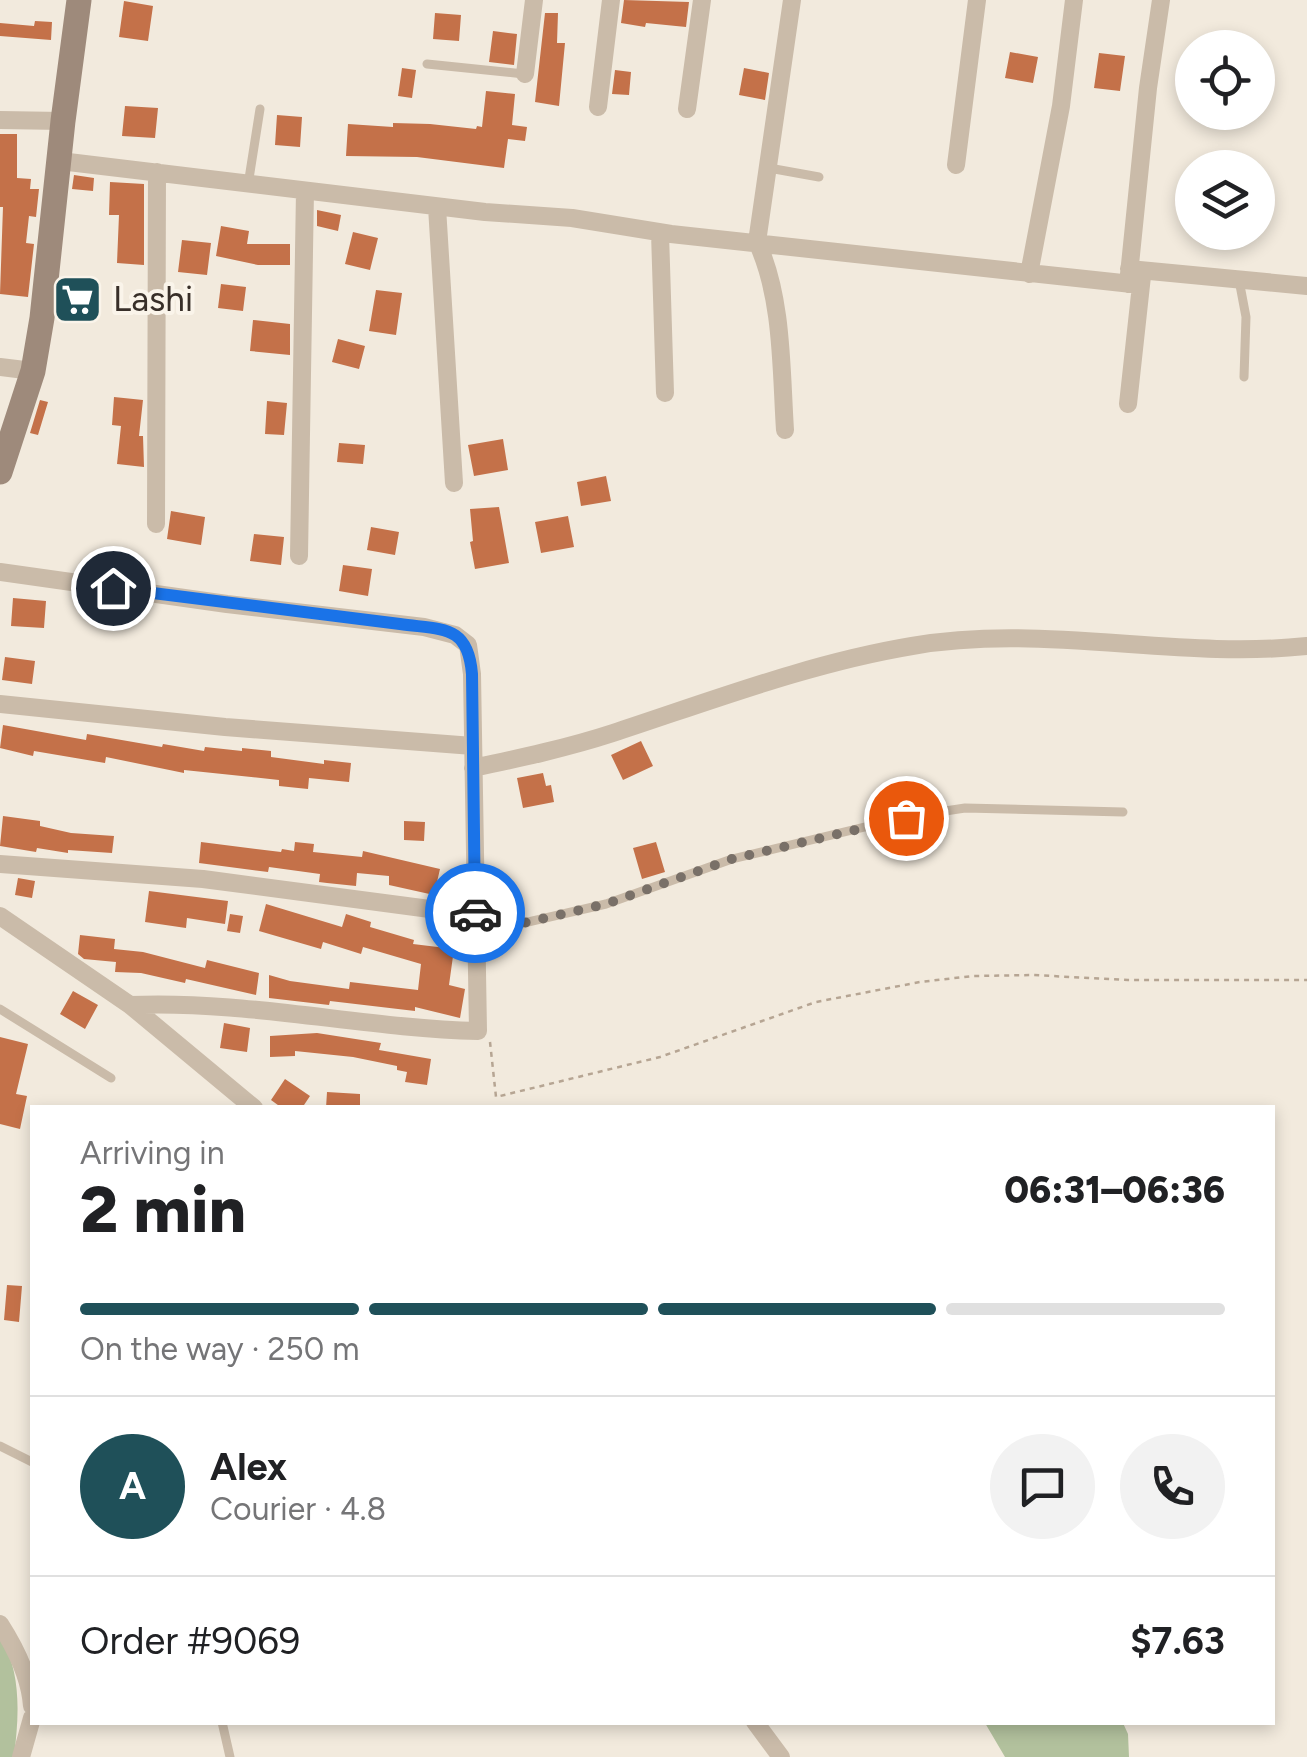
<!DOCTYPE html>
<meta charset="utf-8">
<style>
body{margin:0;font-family:Figtree,sans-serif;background:#f2f2f2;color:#202124;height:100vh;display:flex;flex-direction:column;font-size:38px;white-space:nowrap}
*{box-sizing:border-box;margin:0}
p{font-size:32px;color:#757577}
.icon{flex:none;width:55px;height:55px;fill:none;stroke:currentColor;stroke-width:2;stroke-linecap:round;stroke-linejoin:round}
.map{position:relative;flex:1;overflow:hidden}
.panel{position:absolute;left:30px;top:1105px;width:1245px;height:620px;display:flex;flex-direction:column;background:#fff;border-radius:0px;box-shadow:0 5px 15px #0003}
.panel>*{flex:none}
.fabs{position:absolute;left:1175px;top:30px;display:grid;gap:20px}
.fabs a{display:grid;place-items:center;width:100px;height:100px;border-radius:50%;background:#fff;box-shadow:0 5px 15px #0003;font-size:50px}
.pin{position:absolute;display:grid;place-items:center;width:85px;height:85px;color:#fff;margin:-42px;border:5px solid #fff;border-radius:50%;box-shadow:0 2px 10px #0007}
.courier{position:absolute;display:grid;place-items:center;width:100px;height:100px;margin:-50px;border:8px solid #1a73e8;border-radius:50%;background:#fff;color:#222;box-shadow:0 2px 12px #0007}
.headline em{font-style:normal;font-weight:800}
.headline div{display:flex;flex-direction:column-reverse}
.headline{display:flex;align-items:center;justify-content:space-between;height:170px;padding:0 50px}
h1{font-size:65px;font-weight:800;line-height:75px}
.bar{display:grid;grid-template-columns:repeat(4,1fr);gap:15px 10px;align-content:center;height:120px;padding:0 50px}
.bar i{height:12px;border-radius:8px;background:#e0e0e0}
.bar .selected{background:#1f5059}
.bar p{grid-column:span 4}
.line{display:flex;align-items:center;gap:25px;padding:0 50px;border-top:2px solid #e0e0e0}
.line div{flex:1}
.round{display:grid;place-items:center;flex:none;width:105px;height:105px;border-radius:52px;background:#f2f2f2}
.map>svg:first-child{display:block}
</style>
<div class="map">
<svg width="1307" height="1757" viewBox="0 0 1307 1757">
<rect width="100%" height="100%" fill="#f2eadd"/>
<path fill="#b2c19d" d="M 0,1635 C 22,1674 19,1715 14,1757 L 0,1757 Z
M 985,1723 L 1123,1723 L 1128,1734 L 1129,1757 L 1005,1757 Z"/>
<path fill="#c47149" d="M 624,0 L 689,2 L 686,27 L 646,23 L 645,27 L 621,23 Z
M 124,1 L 153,6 L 148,41 L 119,37 Z
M 435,13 L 461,15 L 459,41 L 433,39 Z
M 545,13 L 558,13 L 557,43 L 565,43 L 559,106 L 535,102 Z
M 35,21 L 52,22 L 51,40 L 0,36 L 0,23 L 34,26 Z
M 493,31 L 517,34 L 514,65 L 489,62 Z
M 1010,52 L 1038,57 L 1033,83 L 1005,78 Z
M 1099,53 L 1125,56 L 1120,91 L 1094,88 Z
M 402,68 L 416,70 L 412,98 L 398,96 Z
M 744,68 L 769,73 L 765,100 L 739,95 Z
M 615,70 L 631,72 L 629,95 L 612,94 Z
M 486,91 L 515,94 L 512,125 L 527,127 L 525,141 L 508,139 L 504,168 L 417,157 L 346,156 L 348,124 L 393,127 L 393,123 L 430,124 L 476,129 L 477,126 L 482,127 Z
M 125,106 L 158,108 L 155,138 L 122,136 Z
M 277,115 L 302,117 L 300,147 L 275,145 Z
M 0,134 L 17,134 L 17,178 L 31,179 L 30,189 L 39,189 L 36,217 L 29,216 L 26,243 L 34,244 L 28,297 L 0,294 L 3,207 L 0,207 Z
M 74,175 L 94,178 L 93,191 L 72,189 Z
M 110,182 L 144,184 L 144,265 L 117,263 L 119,215 L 109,215 Z
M 317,210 L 341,215 L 338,231 L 317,226 Z
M 221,226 L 249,231 L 247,244 L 290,244 L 290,265 L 258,265 L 216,256 Z
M 353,232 L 378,238 L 370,270 L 345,264 Z
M 182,240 L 211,243 L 207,275 L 178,272 Z
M 221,284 L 246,287 L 243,311 L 218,308 Z
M 376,290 L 402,293 L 396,335 L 369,331 Z
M 253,320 L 290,324 L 290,355 L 250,351 Z
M 338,339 L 365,346 L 359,369 L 332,362 Z
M 114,397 L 143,400 L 139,436 L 143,436 L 144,467 L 117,464 L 121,426 L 112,425 Z
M 40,400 L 48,402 L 38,435 L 30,433 Z
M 267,401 L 287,403 L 284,435 L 265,434 Z
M 503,439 L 508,470 L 474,476 L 468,445 Z
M 339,443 L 365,445 L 363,464 L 337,462 Z
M 606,476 L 611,501 L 581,506 L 577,482 Z
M 499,507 L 509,563 L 475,569 L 470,542 L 473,541 L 470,509 Z
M 171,511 L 205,517 L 201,545 L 167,539 Z
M 568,516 L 574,547 L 541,553 L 535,522 Z
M 371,527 L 399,532 L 395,555 L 367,550 Z
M 254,534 L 284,537 L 281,565 L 250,561 Z
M 343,565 L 372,569 L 368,596 L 339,591 Z
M 13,598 L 46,601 L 44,628 L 11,626 Z
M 5,657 L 35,661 L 32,684 L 2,680 Z
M 3,725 L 86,740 L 87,734 L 162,747 L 163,744 L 204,751 L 205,747 L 242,751 L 242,748 L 271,751 L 271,757 L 324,764 L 324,760 L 351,763 L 349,782 L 309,778 L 308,789 L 279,786 L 279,780 L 184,770 L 184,773 L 106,757 L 105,763 L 34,751 L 33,756 L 0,748 Z
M 641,741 L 653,766 L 623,780 L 611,755 Z
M 543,773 L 546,786 L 551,785 L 554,802 L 523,808 L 517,778 Z
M 3,816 L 40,821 L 40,826 L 71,833 L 114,836 L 112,853 L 68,850 L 68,853 L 37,848 L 36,852 L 0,846 Z
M 404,821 L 425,822 L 424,841 L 404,840 Z
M 201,842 L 281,852 L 282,849 L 294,851 L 295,842 L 314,844 L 313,852 L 362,857 L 363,851 L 440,869 L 434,895 L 389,885 L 389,876 L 357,873 L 356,886 L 327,883 L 319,882 L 320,874 L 269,867 L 268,872 L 199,863 Z
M 656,842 L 665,872 L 642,879 L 633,848 Z
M 18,878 L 35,881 L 32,898 L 15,895 Z
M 149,891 L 228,901 L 225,924 L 187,918 L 186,928 L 145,922 Z
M 266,904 L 342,927 L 346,914 L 371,922 L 370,927 L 414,940 L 413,944 L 454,949 L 449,985 L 465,989 L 460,1018 L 415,1007 L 415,1011 L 330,1001 L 329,1005 L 269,998 L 269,975 L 290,981 L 349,989 L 350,982 L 418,990 L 421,964 L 363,947 L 361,954 L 323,942 L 321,949 L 259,931 Z
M 230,914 L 243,916 L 240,933 L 227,931 Z
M 80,935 L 115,939 L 114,949 L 143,952 L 205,968 L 207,960 L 259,973 L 256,995 L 186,979 L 185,983 L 141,973 L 115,972 L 116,962 L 84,959 L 78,954 Z
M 73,991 L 98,1005 L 85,1029 L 60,1014 Z
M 224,1023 L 250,1028 L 247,1052 L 220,1048 Z
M 317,1033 L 381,1043 L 379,1050 L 431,1059 L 427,1085 L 405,1082 L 407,1072 L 397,1070 L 397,1066 L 353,1057 L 295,1051 L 295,1056 L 270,1057 L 270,1036 Z
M 0,1037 L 28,1044 L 16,1094 L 27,1096 L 20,1129 L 0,1124 Z
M 285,1079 L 310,1096 L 302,1108 L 282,1108 L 271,1100 Z
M 327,1092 L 360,1094 L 360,1108 L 326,1108 Z
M 7,1285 L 22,1286 L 19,1322 L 4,1320 Z"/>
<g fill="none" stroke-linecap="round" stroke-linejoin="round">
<path stroke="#b6a593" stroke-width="2.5" stroke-dasharray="5 5" stroke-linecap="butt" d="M 490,1042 L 496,1097 L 660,1057 L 816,1002 L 920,982 L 973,976 L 1033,975 L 1128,980 L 1307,980"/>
<path stroke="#cabba9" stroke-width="9" d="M 427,64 L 524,74
M 769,168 L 819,177
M 248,185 L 260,109
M 1239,280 L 1246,317 L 1244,377
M 476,934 L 606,904 L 732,859 L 906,817 L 965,808 L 1123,812
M 0,1009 L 111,1078
M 0,1446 L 32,1462
M 222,1722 L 230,1757"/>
<path stroke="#cabba9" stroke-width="18" d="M 525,74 L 534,0
M 598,107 L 611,0
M 687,109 L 702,0
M 0,120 L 63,121
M 60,161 L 485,212 L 572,218 L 671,234 L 1141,285
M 956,165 L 977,0
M 437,207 L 454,483
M 660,233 L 665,393
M 1129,269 L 1307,286
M 1029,274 L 1061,106 L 1074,0
M 1128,284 L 1148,88 L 1161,0
M 0,367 L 33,371
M 1128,404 L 1142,276
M 785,430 C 781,370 783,298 757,242 L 792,0
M 156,524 L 157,172
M 299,556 L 305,191
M 0,572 L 227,604 L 424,627 L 455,635 L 468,645 L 472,674 L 478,1031 C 362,1028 247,1000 130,1005
M 0,704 L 225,727 L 473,746
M 473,768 C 520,758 567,748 613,733 C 711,701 810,663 912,646 C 1043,623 1176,660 1307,646
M 0,864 L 203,879 L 475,915
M 0,916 L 130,1005 L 254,1108
M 0,1624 C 16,1649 30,1677 32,1706
M 755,1722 L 781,1757
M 21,1757 L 32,1718"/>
<path stroke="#9e8a7b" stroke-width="25" d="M 0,472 L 33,371 L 42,318 L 63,121 L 79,0"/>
</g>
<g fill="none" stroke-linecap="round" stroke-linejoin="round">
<path stroke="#797068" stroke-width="10" stroke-dasharray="0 18" d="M 475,913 L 476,934 L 606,904 L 732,859 L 906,818"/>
<path stroke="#1a73e8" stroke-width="12" d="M 113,588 L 400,624 C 442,630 468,624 472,674 L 475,913"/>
</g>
<defs>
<symbol id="supermarket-square" viewBox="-11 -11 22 22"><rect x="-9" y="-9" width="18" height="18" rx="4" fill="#1f5059" stroke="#faf4ea"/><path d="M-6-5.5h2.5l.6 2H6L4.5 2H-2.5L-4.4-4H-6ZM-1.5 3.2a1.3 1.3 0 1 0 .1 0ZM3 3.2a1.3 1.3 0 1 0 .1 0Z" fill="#fff"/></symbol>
</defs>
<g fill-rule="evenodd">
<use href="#supermarket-square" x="50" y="272" width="55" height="55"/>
</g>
<g text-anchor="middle" stroke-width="8" stroke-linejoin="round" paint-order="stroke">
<g font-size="35" fill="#382f29" stroke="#faf4ea" text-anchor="start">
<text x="113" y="311">Lashi</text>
</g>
</g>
</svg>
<div class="fabs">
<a><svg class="icon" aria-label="locate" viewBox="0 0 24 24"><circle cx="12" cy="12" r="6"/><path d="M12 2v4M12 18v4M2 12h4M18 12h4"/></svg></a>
<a><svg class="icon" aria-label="layers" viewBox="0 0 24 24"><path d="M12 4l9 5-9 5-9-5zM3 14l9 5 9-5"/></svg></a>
</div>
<div class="pin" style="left:906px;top:818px;background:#ea580c"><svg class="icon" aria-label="bag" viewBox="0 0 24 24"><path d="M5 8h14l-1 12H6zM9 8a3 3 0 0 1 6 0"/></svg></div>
<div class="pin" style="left:113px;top:588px;background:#1f2937"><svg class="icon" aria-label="home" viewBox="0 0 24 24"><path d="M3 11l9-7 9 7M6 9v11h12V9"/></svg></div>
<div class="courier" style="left:475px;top:913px"><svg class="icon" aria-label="car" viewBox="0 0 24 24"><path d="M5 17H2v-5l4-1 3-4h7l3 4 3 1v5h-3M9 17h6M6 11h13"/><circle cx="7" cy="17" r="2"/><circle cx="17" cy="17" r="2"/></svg></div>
<section class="panel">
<div class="headline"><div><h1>2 min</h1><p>Arriving in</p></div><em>06:31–06:36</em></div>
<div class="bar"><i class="selected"></i><i class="selected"></i><i class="selected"></i><i></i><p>On the way · 250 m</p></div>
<div class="line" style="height:180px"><b class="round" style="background:#1f5059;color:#fff">A</b><div><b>Alex</b><p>Courier · 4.8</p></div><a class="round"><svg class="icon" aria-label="chat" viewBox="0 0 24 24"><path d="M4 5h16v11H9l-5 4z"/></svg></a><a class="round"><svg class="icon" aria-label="phone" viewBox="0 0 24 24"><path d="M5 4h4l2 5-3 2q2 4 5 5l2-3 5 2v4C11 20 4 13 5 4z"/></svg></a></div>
<div class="line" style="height:130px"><div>Order #9069</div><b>$7.63</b></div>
</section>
</div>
